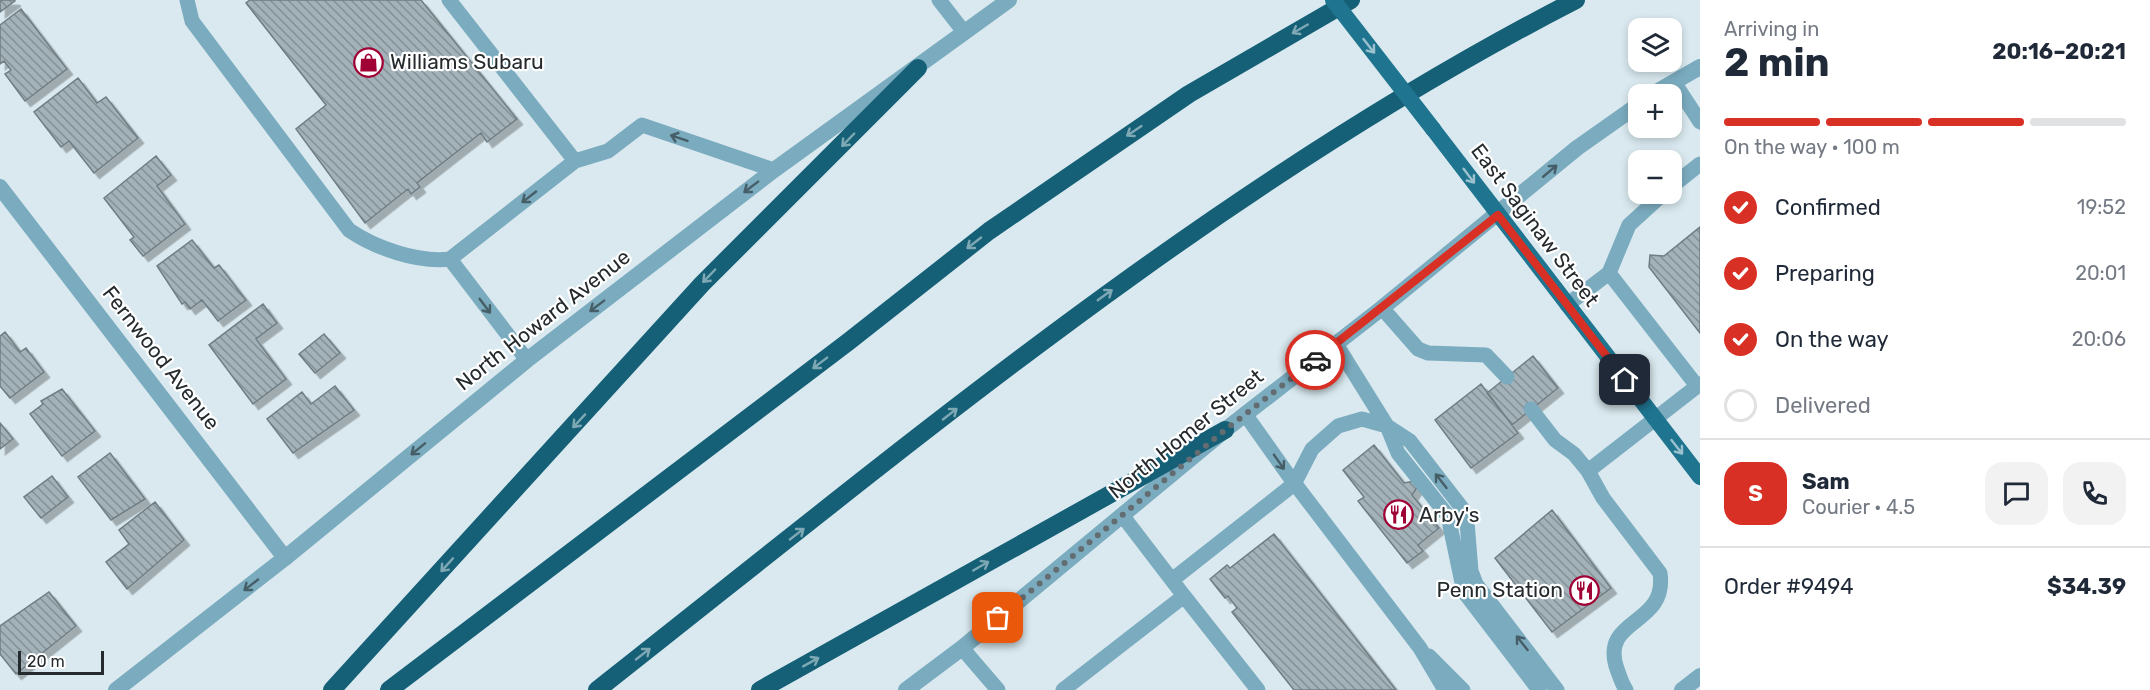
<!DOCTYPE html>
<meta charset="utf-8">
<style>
body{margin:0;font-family:Rubik,sans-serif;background:#f2f2f3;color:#1f2937;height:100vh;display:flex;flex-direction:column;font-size:22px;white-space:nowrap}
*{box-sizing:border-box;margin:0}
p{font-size:20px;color:#747a83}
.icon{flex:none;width:33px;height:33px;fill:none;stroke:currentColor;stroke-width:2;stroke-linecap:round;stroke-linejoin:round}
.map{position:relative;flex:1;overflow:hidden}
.drawer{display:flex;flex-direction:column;background:#fff;width:450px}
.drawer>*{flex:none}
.fabs{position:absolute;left:1628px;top:18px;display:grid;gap:12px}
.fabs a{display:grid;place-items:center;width:54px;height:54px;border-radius:12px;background:#fff;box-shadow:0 3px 9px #0003;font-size:30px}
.scale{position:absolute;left:18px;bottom:15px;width:86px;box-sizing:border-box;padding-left:6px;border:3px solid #242a2d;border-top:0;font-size:16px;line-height:21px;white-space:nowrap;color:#242a2d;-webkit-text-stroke:4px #fff;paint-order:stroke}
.pin{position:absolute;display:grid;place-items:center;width:51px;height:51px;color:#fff;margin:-26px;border-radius:12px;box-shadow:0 3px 9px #0006}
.courier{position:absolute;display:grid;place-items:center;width:60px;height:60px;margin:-30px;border:4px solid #d93025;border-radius:50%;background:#fff;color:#222;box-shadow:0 2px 8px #0007}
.head em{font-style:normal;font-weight:700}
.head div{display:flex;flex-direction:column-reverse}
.head{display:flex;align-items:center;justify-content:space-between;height:102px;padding:0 24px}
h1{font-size:39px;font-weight:700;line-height:45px}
.bar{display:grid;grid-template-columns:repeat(4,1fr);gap:9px 6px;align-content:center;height:72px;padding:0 24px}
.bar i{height:8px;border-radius:4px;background:#e0e1e3}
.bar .active{background:#d93025}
.bar p{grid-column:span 4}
.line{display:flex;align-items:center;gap:15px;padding:0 24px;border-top:2px solid #e0e1e3}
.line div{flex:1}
.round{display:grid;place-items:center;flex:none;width:63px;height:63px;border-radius:18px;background:#f2f2f3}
ol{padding:0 24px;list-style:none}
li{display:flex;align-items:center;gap:18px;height:66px}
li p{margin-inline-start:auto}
li .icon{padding:6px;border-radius:50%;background:#d93025;color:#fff;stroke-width:4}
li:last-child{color:#747a83}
li i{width:33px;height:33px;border:3px solid #e0e1e3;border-radius:50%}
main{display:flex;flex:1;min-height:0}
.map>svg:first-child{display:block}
</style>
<main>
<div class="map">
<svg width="1700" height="690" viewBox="0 0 1700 690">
<defs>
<pattern id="building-back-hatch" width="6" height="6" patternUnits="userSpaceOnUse" patternTransform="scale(1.5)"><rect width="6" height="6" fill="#a2b2b8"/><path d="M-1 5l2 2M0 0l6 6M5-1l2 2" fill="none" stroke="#849196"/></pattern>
<filter id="shadow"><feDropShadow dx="5.5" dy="5.5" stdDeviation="0" flood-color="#0004"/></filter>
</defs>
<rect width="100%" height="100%" fill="#d9e9ef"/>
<path fill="url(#building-back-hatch)" stroke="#6f7d83" stroke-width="1.5" filter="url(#shadow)" d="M 0,0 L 14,0 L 15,1 L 0,12 Z
M 250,0 L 421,0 L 517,119 L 487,142 L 481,133 L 417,183 L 420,187 L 411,194 L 408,189 L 365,223 L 296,129 L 326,105 L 246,3 Z
M 21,9 L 67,69 L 25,101 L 5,74 L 11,70 L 4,61 L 0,64 L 0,25 Z
M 78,78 L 97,103 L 106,97 L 138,138 L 94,173 L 69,141 L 61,147 L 34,112 Z
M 156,156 L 171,175 L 157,186 L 185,224 L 143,256 L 130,240 L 134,237 L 104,198 Z
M 1700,227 L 1700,333 L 1649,267 L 1650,255 L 1664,256 Z
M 192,240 L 214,268 L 219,265 L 246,300 L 218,321 L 202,300 L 190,309 L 185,302 L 182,304 L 157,266 Z
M 263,304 L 277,323 L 256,339 L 286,379 L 253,404 L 209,345 Z
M 5,332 L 20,352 L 26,348 L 44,372 L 10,398 L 0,386 L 0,336 Z
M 324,334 L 340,353 L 315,373 L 299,354 Z
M 1533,356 L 1558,388 L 1512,425 L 1487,393 Z
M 1481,384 L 1518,433 L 1471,468 L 1435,420 Z
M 335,386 L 354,410 L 293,453 L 267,419 L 302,392 L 311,404 Z
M 62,389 L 95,431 L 62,456 L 30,414 L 43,404 L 41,401 Z
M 0,423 L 13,439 L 0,449 Z
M 1374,445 L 1404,483 L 1414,481 L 1418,486 L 1412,495 L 1439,528 L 1418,545 L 1423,551 L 1407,563 L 1358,501 L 1364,497 L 1343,470 Z
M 110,453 L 145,499 L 111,520 L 78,477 Z
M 52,476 L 68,497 L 41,518 L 24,497 Z
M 155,502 L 184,540 L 127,589 L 106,562 L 129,544 L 119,530 Z
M 1552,510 L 1611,588 L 1552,632 L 1495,558 Z
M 1274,534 L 1396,690 L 1294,690 L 1232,612 L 1237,608 L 1228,596 L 1225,598 L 1210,579 L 1227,565 L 1230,568 Z
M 49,592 L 76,626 L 16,674 L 0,654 L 0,626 Z"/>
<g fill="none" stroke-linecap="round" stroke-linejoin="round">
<path stroke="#7aabbe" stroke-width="15" d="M 187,0 L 192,21 L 349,230 C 375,248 418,263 450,259 L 575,161 L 608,151 L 642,125 L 774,170
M 449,0 L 575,161
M 939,0 L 964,32
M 1674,82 L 1700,122
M 1671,187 L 1700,164
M 1663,194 L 1629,225 L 1609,273 L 1697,386
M 450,259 L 527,360
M 1567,305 L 1609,273
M 1382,308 L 1418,349 L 1428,353 L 1486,355 L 1507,377
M 1336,344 L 1387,426 L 1410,441 L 1462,508 L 1467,522 L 1471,571 L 1476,584 L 1557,690
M 1531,409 L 1555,440 L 1574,454 L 1588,471
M 1245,414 L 1289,476 L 1420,648 L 1445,690
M 1172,580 L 1294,484 L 1312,449 L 1338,426 L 1362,419 L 1387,426 L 1398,453 L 1448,516 L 1464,592 L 1539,690
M 1184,596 L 1258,690
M 962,648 L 998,690
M 1429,656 L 1463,690
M 1063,690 L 1184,596 L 1122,515
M 1626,690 C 1622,684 1620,677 1617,669 C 1599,617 1668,627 1660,573 L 1603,498 L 1588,471 L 1700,384"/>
<path stroke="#7aabbe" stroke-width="16" d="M 0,187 L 285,558"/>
<path stroke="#7aabbe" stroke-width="16" d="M 1653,94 L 1700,67
M 116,690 L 285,558 L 527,360 L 774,170 L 1009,0
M 906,690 L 962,648 L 1225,430 L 1382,308 L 1577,148 L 1638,105
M 1682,690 L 1700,676"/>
<path stroke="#1f7590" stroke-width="16" d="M 1433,129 L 1700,477"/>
<path stroke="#156077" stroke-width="18" d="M 332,690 L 702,284 L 918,68
M 389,690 L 848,342 L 989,231 L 1189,94 L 1351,0
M 597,690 C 911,443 1219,183 1576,0
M 760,690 L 1225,430"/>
<path stroke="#1f7590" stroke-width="16" d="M 1333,0 L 1433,129"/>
</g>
<defs><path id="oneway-shaft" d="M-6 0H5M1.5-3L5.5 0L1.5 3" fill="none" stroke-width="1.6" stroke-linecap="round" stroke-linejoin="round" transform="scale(1.5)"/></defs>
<g stroke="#7ea8b4">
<use href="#oneway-shaft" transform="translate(1300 29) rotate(150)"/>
<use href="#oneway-shaft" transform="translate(1134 131) rotate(146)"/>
<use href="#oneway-shaft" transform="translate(848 140) rotate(134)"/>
<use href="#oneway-shaft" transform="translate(974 243) rotate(142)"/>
<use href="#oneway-shaft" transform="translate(709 276) rotate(134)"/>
<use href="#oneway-shaft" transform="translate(1105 295) rotate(-36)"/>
<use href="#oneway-shaft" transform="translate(820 363) rotate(143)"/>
<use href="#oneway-shaft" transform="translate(950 414) rotate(-38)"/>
<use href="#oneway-shaft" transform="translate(579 421) rotate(133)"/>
<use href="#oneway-shaft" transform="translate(797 534) rotate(-38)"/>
<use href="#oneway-shaft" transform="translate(447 565) rotate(132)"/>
<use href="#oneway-shaft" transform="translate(981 566) rotate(-30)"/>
<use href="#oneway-shaft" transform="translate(643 654) rotate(-38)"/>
<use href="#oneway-shaft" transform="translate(811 662) rotate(-29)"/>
</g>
<g stroke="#9ac1cd">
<use href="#oneway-shaft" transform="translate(1369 46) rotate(52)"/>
<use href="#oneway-shaft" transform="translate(1469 176) rotate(53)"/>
<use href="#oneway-shaft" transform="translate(1677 447) rotate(52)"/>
</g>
<g stroke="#465e67">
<use href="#oneway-shaft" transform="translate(679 138) rotate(-161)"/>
<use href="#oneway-shaft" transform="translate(1550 171) rotate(-40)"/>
<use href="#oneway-shaft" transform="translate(751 187) rotate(143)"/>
<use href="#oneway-shaft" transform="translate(529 197) rotate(142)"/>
<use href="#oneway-shaft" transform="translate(485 306) rotate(53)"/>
<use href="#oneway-shaft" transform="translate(597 306) rotate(143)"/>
<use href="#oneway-shaft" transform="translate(418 449) rotate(141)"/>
<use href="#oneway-shaft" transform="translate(1279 462) rotate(55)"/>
<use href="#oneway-shaft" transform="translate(1441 481) rotate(-128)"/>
<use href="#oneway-shaft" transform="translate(251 585) rotate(142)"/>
<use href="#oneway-shaft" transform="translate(1522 643) rotate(-128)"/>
</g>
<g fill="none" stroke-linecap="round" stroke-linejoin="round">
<path stroke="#636d71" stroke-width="6" stroke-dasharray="0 10.8" d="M 998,618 L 1225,430 L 1315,360"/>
<path stroke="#d93025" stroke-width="8" d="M 1315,360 L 1498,215 L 1625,380"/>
</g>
<defs>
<symbol id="shop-ring" viewBox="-11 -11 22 22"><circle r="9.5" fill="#fff" stroke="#a10236" stroke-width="1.5"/><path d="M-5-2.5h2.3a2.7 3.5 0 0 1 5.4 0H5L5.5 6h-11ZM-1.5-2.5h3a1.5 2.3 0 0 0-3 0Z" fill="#a10236"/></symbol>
<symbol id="restaurant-ring" viewBox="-11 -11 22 22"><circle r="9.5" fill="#fff" stroke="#a10236" stroke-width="1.5"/><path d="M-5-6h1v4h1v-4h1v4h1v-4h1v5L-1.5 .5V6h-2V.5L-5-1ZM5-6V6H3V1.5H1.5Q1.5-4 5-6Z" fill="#a10236"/></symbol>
</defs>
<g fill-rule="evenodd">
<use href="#shop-ring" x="352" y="46" width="33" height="33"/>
<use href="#restaurant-ring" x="1382" y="498" width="33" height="33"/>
<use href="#restaurant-ring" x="1568" y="574" width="33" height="33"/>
</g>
<g text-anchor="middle" stroke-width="4.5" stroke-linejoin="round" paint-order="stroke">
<g font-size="21" fill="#242a2d" stroke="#fff" text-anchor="start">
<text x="390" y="69">Williams Subaru</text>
<text x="1419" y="522">Arby's</text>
<text x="1563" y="597" text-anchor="end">Penn Station</text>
</g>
<g font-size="21" fill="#242a2d" stroke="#fff">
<text transform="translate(1535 225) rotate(53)" y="7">East Saginaw Street</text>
<text transform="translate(543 320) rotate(-38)" y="7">North Howard Avenue</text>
<text transform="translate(161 358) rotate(52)" y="7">Fernwood Avenue</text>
<text transform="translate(1186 434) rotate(-39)" y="7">North Homer Street</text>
</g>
</g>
</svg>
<div class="fabs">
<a><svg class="icon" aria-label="layers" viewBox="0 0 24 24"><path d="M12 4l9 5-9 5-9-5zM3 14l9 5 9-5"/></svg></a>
<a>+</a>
<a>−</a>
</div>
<div class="scale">20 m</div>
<div class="pin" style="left:998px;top:618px;background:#ea580c"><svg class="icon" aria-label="bag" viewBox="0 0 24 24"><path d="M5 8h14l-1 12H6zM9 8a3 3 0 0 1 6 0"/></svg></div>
<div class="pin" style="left:1625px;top:380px;background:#1f2937"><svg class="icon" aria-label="home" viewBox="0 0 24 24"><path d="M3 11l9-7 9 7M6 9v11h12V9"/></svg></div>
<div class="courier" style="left:1315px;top:360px"><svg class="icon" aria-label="car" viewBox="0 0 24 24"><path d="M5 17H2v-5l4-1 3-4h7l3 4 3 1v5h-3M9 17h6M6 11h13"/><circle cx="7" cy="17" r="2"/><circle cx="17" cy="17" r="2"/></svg></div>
</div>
<section class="drawer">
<div class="head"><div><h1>2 min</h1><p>Arriving in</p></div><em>20:16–20:21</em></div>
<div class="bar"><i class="active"></i><i class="active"></i><i class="active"></i><i></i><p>On the way · 100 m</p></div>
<ol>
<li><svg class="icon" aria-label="check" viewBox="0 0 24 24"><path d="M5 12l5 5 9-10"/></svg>Confirmed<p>19:52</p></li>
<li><svg class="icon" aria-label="check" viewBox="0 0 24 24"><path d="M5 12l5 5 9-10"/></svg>Preparing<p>20:01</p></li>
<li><svg class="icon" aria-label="check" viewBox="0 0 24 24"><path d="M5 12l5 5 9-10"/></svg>On the way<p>20:06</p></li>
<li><i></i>Delivered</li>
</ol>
<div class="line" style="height:108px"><b class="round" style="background:#d93025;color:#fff">S</b><div><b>Sam</b><p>Courier · 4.5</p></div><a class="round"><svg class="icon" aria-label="chat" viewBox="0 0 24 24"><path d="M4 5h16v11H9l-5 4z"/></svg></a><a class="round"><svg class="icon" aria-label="phone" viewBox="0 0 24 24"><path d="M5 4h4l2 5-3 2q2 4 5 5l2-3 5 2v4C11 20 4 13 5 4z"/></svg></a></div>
<div class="line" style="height:78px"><div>Order #9494</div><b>$34.39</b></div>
</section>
</main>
